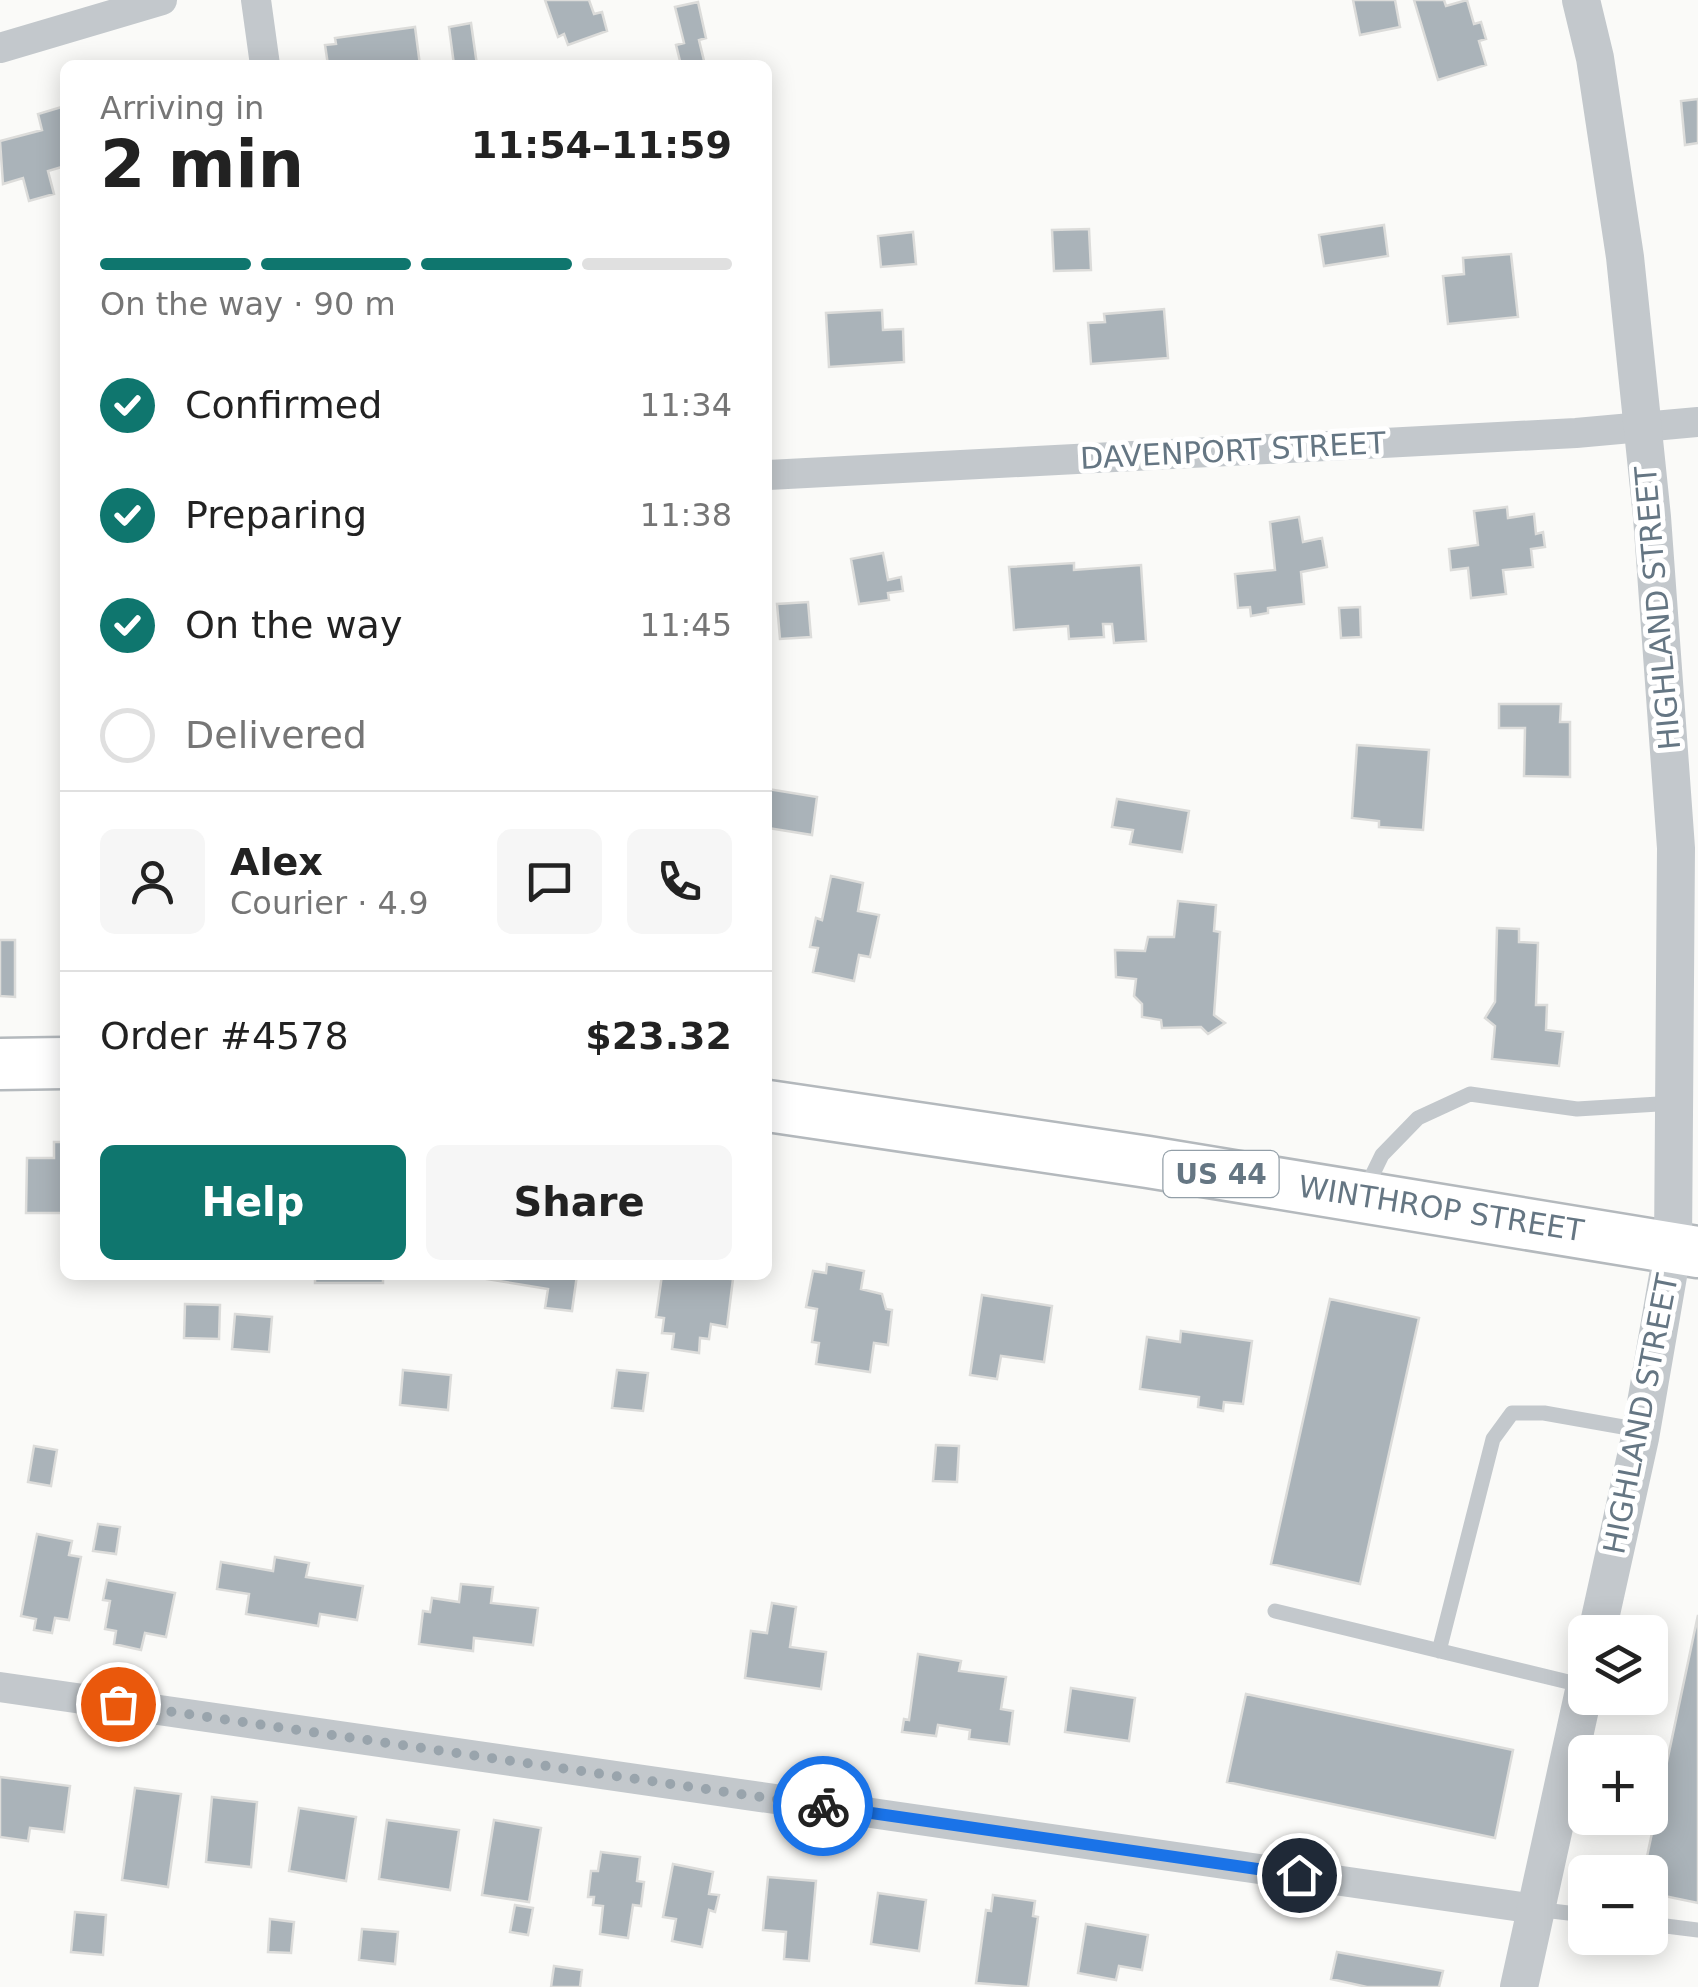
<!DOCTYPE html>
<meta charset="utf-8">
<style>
body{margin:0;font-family:"DejaVu Sans",sans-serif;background:#f6f6f6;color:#222;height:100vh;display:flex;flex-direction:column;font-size:38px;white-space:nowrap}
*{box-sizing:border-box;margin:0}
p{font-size:32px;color:#767676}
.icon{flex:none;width:55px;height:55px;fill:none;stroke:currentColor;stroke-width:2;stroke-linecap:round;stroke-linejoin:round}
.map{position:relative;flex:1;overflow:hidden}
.panel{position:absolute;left:60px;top:60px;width:712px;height:1220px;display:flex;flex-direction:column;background:#fff;border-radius:15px;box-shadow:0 5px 25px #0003}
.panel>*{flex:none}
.tools{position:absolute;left:1568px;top:1615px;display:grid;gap:20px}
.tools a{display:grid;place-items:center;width:100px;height:100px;border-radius:15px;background:#fff;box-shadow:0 5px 25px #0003;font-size:50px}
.pin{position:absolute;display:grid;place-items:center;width:85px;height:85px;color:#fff;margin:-42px;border:5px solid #fff;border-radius:50%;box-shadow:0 2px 10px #0007}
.courier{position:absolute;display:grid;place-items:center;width:100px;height:100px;margin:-50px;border:8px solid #1a73e8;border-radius:50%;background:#fff;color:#222;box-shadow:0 2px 12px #0007}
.head em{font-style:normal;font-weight:700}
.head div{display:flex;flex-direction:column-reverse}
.head{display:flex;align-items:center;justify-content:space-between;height:170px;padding:0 40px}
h1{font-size:65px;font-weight:700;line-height:75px}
.bar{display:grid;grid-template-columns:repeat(4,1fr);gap:15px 10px;align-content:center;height:120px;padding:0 40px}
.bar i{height:12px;border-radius:8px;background:#e0e0e0}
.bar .selected{background:#0f766e}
.bar p{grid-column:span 4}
.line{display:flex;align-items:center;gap:25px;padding:0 40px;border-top:2px solid #e0e0e0}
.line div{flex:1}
.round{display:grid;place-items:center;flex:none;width:105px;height:105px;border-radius:15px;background:#f6f6f6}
ol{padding:0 40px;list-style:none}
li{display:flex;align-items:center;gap:30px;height:110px}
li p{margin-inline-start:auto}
li .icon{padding:10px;border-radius:50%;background:#0f766e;color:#fff;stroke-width:4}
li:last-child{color:#767676}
li i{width:55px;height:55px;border:5px solid #e0e0e0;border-radius:50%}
.cta{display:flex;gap:20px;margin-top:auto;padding:20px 40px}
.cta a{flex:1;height:115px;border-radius:15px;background:#0f766e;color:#fff;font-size:40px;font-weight:700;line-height:115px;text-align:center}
.cta a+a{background:#f6f6f6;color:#222}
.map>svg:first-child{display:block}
</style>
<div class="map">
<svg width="1698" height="1987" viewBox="0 0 1698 1987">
<rect width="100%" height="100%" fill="#fafaf8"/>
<path fill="#aab3b9" stroke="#dcdcda" stroke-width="2.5" d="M 545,0 L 589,0 L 594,14 L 602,12 L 607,31 L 568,45 L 564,34 L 558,37 Z
M 1353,0 L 1395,0 L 1400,27 L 1360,35 Z
M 1414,0 L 1444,0 L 1446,6 L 1467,0 L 1474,24 L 1481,22 L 1486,39 L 1479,41 L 1486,65 L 1438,80 Z
M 698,2 L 706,38 L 699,40 L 705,65 L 681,65 L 676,45 L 684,43 L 675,7 Z
M 471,23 L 477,65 L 454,65 L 449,27 Z
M 415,27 L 420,65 L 328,65 L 325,45 L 336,44 L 335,38 Z
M 1698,99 L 1698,143 L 1685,145 L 1681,101 Z
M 65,106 L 65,166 L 48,171 L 54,194 L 29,201 L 23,178 L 3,184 L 0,141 L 42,130 L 38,114 Z
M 1384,225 L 1388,256 L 1324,266 L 1319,235 Z
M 1089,229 L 1091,270 L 1054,271 L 1052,230 Z
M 913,232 L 916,264 L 881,267 L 878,236 Z
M 1511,254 L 1518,317 L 1448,324 L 1443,276 L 1464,274 L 1463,258 Z
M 1164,309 L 1168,358 L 1091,364 L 1088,323 L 1105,322 L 1104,314 Z
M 882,310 L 883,330 L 903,329 L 904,362 L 829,367 L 826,313 Z
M 1507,507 L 1508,518 L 1534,514 L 1536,534 L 1543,532 L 1545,547 L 1531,549 L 1533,567 L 1503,570 L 1506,594 L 1471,598 L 1468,568 L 1451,570 L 1449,549 L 1478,545 L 1474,511 Z
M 1299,517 L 1303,542 L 1322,538 L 1327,567 L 1301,572 L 1304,604 L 1268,608 L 1268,613 L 1251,616 L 1250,607 L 1238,608 L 1235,574 L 1275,570 L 1270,522 Z
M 883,553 L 888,580 L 901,577 L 903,591 L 888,593 L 889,600 L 859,604 L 851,559 Z
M 1074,563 L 1074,570 L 1141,565 L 1146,641 L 1114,643 L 1112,624 L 1103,624 L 1104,637 L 1069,639 L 1068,626 L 1014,630 L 1009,567 Z
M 808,602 L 811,637 L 780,639 L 777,604 Z
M 1360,607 L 1361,637 L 1341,638 L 1339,608 Z
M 1499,704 L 1561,704 L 1560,722 L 1570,722 L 1570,777 L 1524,776 L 1525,728 L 1499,728 Z
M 1357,745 L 1429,750 L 1423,830 L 1379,827 L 1379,821 L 1352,818 Z
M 768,789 L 817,797 L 812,835 L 768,828 Z
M 1117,799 L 1189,811 L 1182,852 L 1130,844 L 1133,830 L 1112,827 Z
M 831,876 L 863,883 L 858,911 L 879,915 L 870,957 L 859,955 L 854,981 L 813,972 L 818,948 L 810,947 L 816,918 L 822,920 Z
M 1178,901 L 1216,905 L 1214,931 L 1220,932 L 1214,1015 L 1225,1023 L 1208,1034 L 1201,1027 L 1162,1028 L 1161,1020 L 1142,1017 L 1142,1004 L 1134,996 L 1136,979 L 1116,977 L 1115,950 L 1145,951 L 1148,937 L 1174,937 Z
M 1497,928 L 1519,929 L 1519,942 L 1538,943 L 1536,1005 L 1547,1005 L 1546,1030 L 1563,1032 L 1559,1066 L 1492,1059 L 1495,1026 L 1485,1018 L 1495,1002 Z
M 0,940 L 15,940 L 15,997 L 0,996 Z
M 54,1142 L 65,1142 L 65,1213 L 26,1213 L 27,1158 L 54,1158 Z
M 827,1264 L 864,1271 L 861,1289 L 882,1294 L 886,1309 L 892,1310 L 888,1345 L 874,1343 L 870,1372 L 816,1364 L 819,1343 L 812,1342 L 817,1309 L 806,1307 L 813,1271 L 826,1273 Z
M 315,1275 L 383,1275 L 383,1283 L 315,1283 Z
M 462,1275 L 577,1275 L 572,1311 L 545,1308 L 548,1289 Z
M 662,1275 L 733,1279 L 727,1327 L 711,1324 L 709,1339 L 700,1338 L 699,1353 L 672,1349 L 674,1334 L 662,1333 L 664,1318 L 656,1317 Z
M 982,1295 L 1052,1306 L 1044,1362 L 1001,1356 L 997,1379 L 970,1375 Z
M 1330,1299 L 1419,1318 L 1360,1584 L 1271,1564 Z
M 185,1304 L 220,1305 L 219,1339 L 184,1338 Z
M 235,1314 L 272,1317 L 269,1352 L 232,1349 Z
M 1181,1331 L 1252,1341 L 1243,1404 L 1224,1402 L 1223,1411 L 1198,1407 L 1199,1397 L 1140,1389 L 1147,1337 L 1180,1342 Z
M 403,1370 L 451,1375 L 448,1410 L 400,1405 Z
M 617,1370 L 648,1373 L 643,1411 L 612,1408 Z
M 936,1445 L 959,1446 L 957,1482 L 933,1481 Z
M 34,1446 L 57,1450 L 51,1486 L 28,1482 Z
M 98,1524 L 120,1527 L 116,1554 L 93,1551 Z
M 37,1534 L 72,1541 L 69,1555 L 81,1557 L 69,1620 L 55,1618 L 52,1633 L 34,1630 L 36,1619 L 21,1616 Z
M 275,1557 L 309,1563 L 306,1577 L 363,1586 L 357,1620 L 320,1614 L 318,1626 L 246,1614 L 249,1594 L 217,1589 L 221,1562 L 273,1571 Z
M 107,1580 L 175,1593 L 166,1637 L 145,1633 L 141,1650 L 114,1644 L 116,1631 L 105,1629 L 110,1601 L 103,1600 Z
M 461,1584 L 493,1587 L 491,1603 L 538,1608 L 533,1645 L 474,1638 L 473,1651 L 419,1644 L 423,1611 L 430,1612 L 432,1598 L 459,1602 Z
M 772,1603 L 796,1607 L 790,1647 L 826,1652 L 821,1689 L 745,1678 L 751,1631 L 767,1633 Z
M 1698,1615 L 1698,1903 L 1650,1893 L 1650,1872 L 1636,1872 L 1637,1864 L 1645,1866 Z
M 918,1654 L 961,1661 L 959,1671 L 1006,1677 L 1001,1709 L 1013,1711 L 1009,1744 L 969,1739 L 970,1730 L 938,1725 L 936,1736 L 902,1732 L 904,1719 L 909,1720 Z
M 1071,1688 L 1135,1698 L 1129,1741 L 1065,1732 Z
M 1246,1694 L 1513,1750 L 1495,1838 L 1227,1782 Z
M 0,1777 L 70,1786 L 64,1832 L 30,1828 L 28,1841 L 0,1837 Z
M 135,1788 L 181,1794 L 168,1887 L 122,1880 Z
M 212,1797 L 257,1802 L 251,1867 L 206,1862 Z
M 299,1808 L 356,1817 L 346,1881 L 289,1871 Z
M 387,1820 L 459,1830 L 450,1890 L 379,1879 Z
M 494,1820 L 541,1828 L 529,1902 L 482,1895 Z
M 601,1852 L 640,1857 L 637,1881 L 644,1882 L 641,1906 L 633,1905 L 628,1938 L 600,1934 L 603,1906 L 593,1905 L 594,1897 L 588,1897 L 591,1871 L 598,1871 Z
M 673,1864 L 713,1872 L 709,1894 L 719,1895 L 715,1912 L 709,1910 L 702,1947 L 672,1941 L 676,1919 L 663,1917 Z
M 768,1877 L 816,1881 L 809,1961 L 784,1959 L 786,1932 L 763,1930 Z
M 878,1893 L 926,1900 L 919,1951 L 871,1944 Z
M 993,1895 L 1035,1901 L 1033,1916 L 1038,1917 L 1028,1987 L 976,1983 L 986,1910 L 991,1911 Z
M 515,1905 L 533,1908 L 528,1935 L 510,1932 Z
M 75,1912 L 106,1915 L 103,1955 L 71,1952 Z
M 270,1919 L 294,1922 L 291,1953 L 268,1952 Z
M 1086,1924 L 1148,1935 L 1142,1970 L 1119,1966 L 1116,1980 L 1078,1973 Z
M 362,1929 L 398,1932 L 395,1964 L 359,1960 Z
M 1337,1952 L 1443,1971 L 1439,1987 L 1367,1987 L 1331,1979 Z
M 554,1966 L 582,1970 L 580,1987 L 551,1987 Z"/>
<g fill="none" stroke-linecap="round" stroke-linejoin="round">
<defs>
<path id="trunk" d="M 0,1064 L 65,1063
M 768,1106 L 1148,1162 L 1698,1252"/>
</defs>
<use href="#trunk" stroke="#b4b9bd" stroke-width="55"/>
<path stroke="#c3c8cc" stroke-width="15" d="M 1364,1192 L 1382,1155 L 1418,1118 L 1470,1094 L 1577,1109 L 1675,1103
M 1275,1611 L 1585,1686
M 1439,1651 L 1493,1439 L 1512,1413 L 1544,1413 L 1640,1430
M 1535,1909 L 1585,1915
M 1650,1924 L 1698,1930"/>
<path stroke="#c3c8cc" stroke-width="30" d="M 256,0 L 265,65
M 0,48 L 162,0
M 768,475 L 1576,433 L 1698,422
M 0,1687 L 1535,1909"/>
<path stroke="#c3c8cc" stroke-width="38" d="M 1581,0 L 1595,58 L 1625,257 L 1652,517 L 1676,848 L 1673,1247 L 1640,1438 L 1597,1632
M 1519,1987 L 1585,1686"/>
<use href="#trunk" stroke="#fff" stroke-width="50"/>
</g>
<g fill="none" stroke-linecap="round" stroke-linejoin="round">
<path stroke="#99a4ac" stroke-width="10" stroke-dasharray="0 18" d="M 118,1704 L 823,1806"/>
<path stroke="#1a73e8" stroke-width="12" d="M 823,1806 L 1299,1875"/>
</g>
<g text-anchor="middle" stroke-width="10" stroke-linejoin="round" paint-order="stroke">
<rect fill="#fff" stroke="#939fa8" stroke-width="2.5" x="1163.5" y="1151" width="115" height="46" rx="8"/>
<g font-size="28" font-weight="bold" fill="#657683">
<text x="1221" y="1184">US 44</text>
</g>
<g font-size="30" fill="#657683" stroke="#fff">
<text transform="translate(1233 451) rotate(-3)" y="10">DAVENPORT STREET</text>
<text transform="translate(1658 608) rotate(-95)" y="10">HIGHLAND STREET</text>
<text transform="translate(1441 1209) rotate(9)" y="10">WINTHROP STREET</text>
<text transform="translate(1641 1414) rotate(-79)" y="10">HIGHLAND STREET</text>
</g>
</g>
</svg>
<div class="tools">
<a><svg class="icon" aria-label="layers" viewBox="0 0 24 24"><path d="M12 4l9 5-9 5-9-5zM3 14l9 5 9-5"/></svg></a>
<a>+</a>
<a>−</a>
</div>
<div class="pin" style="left:118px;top:1704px;background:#ea580c"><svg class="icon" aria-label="bag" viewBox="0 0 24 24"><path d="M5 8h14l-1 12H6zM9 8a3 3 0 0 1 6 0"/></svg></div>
<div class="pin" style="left:1299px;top:1875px;background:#1f2937"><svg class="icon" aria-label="home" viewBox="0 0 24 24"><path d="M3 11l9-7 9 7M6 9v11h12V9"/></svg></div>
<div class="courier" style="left:823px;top:1806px"><svg class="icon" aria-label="bike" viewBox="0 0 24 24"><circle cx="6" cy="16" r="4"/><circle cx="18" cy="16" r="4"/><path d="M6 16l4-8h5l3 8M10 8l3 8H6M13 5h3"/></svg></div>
<section class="panel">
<div class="head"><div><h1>2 min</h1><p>Arriving in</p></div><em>11:54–11:59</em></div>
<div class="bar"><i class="selected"></i><i class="selected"></i><i class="selected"></i><i></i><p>On the way · 90 m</p></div>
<ol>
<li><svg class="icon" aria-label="check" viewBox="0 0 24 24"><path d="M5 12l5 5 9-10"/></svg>Confirmed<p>11:34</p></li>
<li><svg class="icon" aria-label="check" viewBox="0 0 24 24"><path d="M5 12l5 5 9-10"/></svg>Preparing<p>11:38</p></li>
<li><svg class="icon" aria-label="check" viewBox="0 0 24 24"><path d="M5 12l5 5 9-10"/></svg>On the way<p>11:45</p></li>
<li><i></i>Delivered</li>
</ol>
<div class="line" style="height:180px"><a class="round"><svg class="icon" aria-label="person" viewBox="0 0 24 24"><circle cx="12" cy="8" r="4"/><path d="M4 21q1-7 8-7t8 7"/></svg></a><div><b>Alex</b><p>Courier · 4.9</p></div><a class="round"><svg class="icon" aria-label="chat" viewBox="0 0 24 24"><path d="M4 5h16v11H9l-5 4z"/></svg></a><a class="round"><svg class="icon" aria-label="phone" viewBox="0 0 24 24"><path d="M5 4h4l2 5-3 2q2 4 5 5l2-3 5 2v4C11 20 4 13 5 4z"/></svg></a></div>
<div class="line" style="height:130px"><div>Order #4578</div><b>$23.32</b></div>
<div class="cta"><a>Help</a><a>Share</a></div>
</section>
</div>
